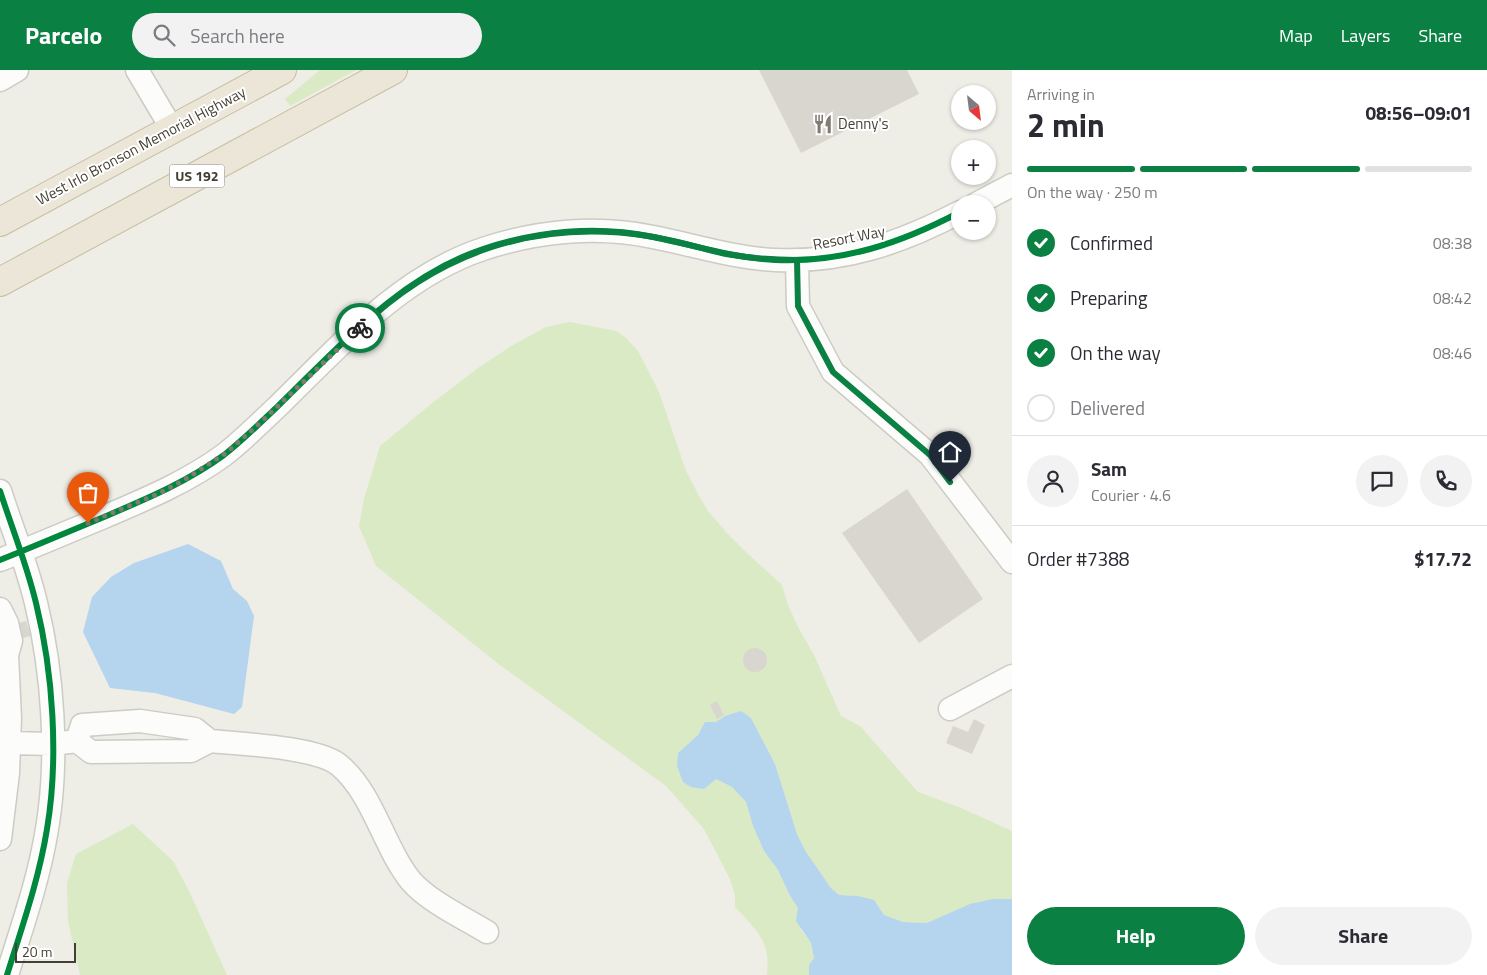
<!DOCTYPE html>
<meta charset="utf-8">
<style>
body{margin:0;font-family:"Titillium Web",sans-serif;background:#f2f2f3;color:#2b2b33;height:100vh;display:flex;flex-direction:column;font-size:19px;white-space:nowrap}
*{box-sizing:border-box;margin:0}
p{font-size:16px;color:#7c7c81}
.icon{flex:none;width:28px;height:28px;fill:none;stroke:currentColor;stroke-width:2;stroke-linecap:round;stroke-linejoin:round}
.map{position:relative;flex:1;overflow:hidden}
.panel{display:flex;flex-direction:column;background:#fff;width:475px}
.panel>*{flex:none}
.needle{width:32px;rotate:152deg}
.controls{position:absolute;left:951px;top:15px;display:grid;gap:10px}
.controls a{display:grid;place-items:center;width:45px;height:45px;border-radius:50%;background:#fff;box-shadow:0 1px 4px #0004;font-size:25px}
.scale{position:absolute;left:15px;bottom:12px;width:61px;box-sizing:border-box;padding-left:5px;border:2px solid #443f33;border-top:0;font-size:14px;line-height:18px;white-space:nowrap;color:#443f33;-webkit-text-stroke:4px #fff;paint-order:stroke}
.pin{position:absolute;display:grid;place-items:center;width:42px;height:42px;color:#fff;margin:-51px -21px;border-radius:50% 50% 50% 0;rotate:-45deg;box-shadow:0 0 5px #0007}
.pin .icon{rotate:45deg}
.courier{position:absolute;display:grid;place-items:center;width:50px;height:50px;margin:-25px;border:4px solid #0b8043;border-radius:50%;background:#fff;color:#222;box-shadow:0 1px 6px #0007}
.overview em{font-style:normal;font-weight:700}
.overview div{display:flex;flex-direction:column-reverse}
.overview{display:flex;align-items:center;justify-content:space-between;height:85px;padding:0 15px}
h1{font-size:32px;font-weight:700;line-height:38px}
.bar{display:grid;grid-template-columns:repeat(4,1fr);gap:8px 5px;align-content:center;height:60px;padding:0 15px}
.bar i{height:6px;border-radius:4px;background:#e1e1e2}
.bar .active{background:#0b8043}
.bar p{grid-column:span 4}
.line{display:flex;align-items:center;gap:12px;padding:0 15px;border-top:1px solid #e1e1e2}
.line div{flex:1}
.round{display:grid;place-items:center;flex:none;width:52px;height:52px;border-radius:26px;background:#f2f2f3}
ol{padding:0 15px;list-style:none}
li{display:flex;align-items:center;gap:15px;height:55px}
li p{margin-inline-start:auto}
li .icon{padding:5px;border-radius:50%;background:#0b8043;color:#fff;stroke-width:4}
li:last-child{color:#7c7c81}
li i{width:28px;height:28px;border:2px solid #e1e1e2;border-radius:50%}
.cta{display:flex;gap:10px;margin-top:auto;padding:10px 15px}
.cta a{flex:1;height:58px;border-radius:30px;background:#0b8043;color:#fff;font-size:20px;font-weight:700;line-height:58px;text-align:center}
.cta a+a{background:#f2f2f3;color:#2b2b33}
header{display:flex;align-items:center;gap:30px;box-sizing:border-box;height:70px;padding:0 25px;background:#0b8043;color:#fff}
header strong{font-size:24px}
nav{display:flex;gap:28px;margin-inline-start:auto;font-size:18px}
.search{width:350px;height:45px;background:#f2f2f3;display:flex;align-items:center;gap:12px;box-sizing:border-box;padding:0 18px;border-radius:28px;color:#7c7c81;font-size:19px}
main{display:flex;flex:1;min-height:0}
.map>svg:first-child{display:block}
</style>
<header>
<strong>Parcelo</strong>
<div class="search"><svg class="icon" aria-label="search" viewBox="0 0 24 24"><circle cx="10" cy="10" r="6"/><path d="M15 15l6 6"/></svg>Search here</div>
<nav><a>Map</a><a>Layers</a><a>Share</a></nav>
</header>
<main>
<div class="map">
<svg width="1012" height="905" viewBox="0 0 1012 905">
<rect width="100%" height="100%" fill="#eeede6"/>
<path fill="#d9eac5" d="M 320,0 L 356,0 L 290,36 L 285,29 Z
M 570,252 L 616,261 L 625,267 L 638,281 L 659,322 L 686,401 L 700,428 L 708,441 L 726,462 L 748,484 L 782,515 L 788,535 L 798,557 L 814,585 L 841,646 L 860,656 L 918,722 L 961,738 L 1012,761 L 1012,829 L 993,829 L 927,853 L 903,852 L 884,845 L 858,826 L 839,825 L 831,818 L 806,782 L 797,764 L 775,694 L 751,648 L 725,646 L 716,652 L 706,652 L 698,665 L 678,683 L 716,709 L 732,717 L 746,732 L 753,756 L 764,781 L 778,800 L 789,824 L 799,838 L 801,860 L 811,873 L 814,888 L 809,895 L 809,905 L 767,905 C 771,870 756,860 735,837 L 735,826 L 730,809 L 704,759 L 666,716 L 496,592 L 376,496 L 359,456 L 364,429 L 380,376 L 431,334 L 478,298 L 513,275 L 546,257 Z
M 133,754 L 173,791 L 189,821 L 227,905 L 80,905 L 68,851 L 67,813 L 76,784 Z"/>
<path fill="#b5d4ee" d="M 188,474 L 221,491 L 233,519 L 247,531 L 254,546 L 242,637 L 234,644 L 155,623 L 110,618 L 83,562 L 92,527 L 111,507 L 134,493 Z
M 741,641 L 751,648 L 775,694 L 797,764 L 806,782 L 831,818 L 839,825 L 858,826 L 874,830 L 884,845 L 903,852 L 927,853 L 970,834 L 993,829 L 1012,829 L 1012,905 L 809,905 L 809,895 L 814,888 L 811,873 L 796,851 L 798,838 L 789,824 L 778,800 L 764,781 L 753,756 L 746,732 L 732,717 L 716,709 L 704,719 L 691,717 L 683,712 L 677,696 L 678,683 L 698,665 L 705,652 L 716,652 L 725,646 Z"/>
<path fill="#d8d6cf" d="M 759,0 L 907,0 L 919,24 L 801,83 Z
M 907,419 L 983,529 L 919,573 L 842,463 Z
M 26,551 L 31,566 L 19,569 L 15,554 Z
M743 590a12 12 0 1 1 24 0a12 12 0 1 1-24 0Z
M 717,631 L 724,645 L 717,649 L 710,635 Z
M 974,649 L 985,655 L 972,684 L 946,673 L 953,656 L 968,662 Z"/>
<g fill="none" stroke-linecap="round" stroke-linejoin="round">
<defs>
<path id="minor" d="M 137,0 L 172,59
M 0,10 L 17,0
M 976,134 L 1012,115
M 797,190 L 798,236 L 833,302 L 930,385 L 1012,492
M 0,421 C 12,458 27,495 36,533 C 53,602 59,688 47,759 C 39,809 22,857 7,905
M 0,490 C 35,476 70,461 104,447 C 146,429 187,412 224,385 C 242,371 259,354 276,338 C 338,278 399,207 483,179 C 537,161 597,155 653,167 C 694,175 733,188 775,190 C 843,193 901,173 960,142
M 0,539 L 7,553 L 11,571 L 7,585 L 10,648 L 8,703 L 0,769
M 950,639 L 1012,606
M 0,664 L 10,673 L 53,674 L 77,671 L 91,682 L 191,681 L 210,671 L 195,659 L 140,651 L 82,655 L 77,671
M 210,671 C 240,674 317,677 339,695 C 373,723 384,778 411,811 C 428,831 464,848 487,862"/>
<path id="highway" d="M 0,152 L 282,0
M 0,212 L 393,0"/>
</defs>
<use href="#minor" stroke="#cccbc4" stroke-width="25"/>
<use href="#highway" stroke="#c8bda1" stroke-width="30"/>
<use href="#minor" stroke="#fcfcfb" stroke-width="22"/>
<use href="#highway" stroke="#ebe6d7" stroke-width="28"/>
<defs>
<path id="cycleway" d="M 0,421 C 12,458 27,495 36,533 C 53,602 59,688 47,759 C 39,809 22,857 7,905
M 0,490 C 35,476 70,461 104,447 C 146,429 187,412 224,385 C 242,371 259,354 276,338 C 338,278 399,207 483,179 C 537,161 597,155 653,167 C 694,175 733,188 775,190 C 843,193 901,173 960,142"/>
</defs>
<use href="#cycleway" stroke="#fff" stroke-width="9"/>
<use href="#cycleway" stroke="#00873e" stroke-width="6"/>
</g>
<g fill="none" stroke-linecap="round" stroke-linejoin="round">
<path stroke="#807c72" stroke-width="5" stroke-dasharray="0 9" d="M 88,453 L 160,423 L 184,410 L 226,383 L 260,353 L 360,258"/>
<path stroke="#0b8043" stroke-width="6" d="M 360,258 C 440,181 538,149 648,166 C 674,170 700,178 726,184 C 749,188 773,190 797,190 L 798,236 L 833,302 L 930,385 L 950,412"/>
</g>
<defs>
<symbol id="restaurant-bare" viewBox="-9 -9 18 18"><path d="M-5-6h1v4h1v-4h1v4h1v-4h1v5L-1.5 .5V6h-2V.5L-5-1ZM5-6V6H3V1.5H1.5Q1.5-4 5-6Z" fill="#807c72" stroke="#fff" stroke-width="2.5" paint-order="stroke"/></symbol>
</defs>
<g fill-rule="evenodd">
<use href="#restaurant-bare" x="809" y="40" width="28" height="28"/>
</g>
<g text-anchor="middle" stroke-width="4" stroke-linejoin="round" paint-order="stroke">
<rect fill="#fff" stroke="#7c7970" stroke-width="1" x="169.5" y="94.5" width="55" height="23" rx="4"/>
<g font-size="14" font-weight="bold" fill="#443f33">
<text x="197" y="111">US 192</text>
</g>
<g font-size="15" fill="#443f33" stroke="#fff" text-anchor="start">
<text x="838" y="59">Denny's</text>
</g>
<g font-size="15" fill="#443f33" stroke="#fff">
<text transform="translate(141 76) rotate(-28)" y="5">West Irlo Bronson Memorial Highway</text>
<text transform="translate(849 168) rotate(-11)" y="5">Resort Way</text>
</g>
</g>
</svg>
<div class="controls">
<a><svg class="needle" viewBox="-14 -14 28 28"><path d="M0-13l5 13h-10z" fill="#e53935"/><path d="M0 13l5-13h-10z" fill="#7c7c81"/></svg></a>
<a>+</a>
<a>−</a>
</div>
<div class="scale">20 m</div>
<div class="pin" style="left:88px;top:453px;background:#ea580c"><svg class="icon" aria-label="bag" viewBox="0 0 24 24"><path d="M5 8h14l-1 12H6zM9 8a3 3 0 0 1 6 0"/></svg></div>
<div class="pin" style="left:950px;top:412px;background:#1f2937"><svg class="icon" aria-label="home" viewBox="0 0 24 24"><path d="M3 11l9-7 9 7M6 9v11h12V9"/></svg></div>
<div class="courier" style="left:360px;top:258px"><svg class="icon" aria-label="bike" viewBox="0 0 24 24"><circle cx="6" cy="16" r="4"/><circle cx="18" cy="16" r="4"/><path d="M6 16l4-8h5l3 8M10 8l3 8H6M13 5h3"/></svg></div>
</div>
<section class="panel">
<div class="overview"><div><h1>2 min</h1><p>Arriving in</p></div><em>08:56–09:01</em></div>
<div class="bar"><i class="active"></i><i class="active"></i><i class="active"></i><i></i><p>On the way · 250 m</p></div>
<ol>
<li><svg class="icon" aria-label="check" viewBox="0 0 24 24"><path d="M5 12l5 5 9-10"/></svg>Confirmed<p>08:38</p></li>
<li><svg class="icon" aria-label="check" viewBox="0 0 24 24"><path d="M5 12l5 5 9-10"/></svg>Preparing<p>08:42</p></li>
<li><svg class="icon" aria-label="check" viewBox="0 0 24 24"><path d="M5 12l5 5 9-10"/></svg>On the way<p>08:46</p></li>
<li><i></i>Delivered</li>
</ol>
<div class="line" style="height:90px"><a class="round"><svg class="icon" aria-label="person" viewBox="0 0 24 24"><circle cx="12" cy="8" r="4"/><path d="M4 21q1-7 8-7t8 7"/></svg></a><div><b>Sam</b><p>Courier · 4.6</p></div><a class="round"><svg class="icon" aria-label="chat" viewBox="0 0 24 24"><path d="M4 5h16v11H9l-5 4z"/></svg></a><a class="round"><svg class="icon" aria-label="phone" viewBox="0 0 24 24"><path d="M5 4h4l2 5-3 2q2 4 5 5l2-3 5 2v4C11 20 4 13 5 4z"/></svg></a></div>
<div class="line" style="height:65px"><div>Order #7388</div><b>$17.72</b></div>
<div class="cta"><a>Help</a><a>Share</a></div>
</section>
</main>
